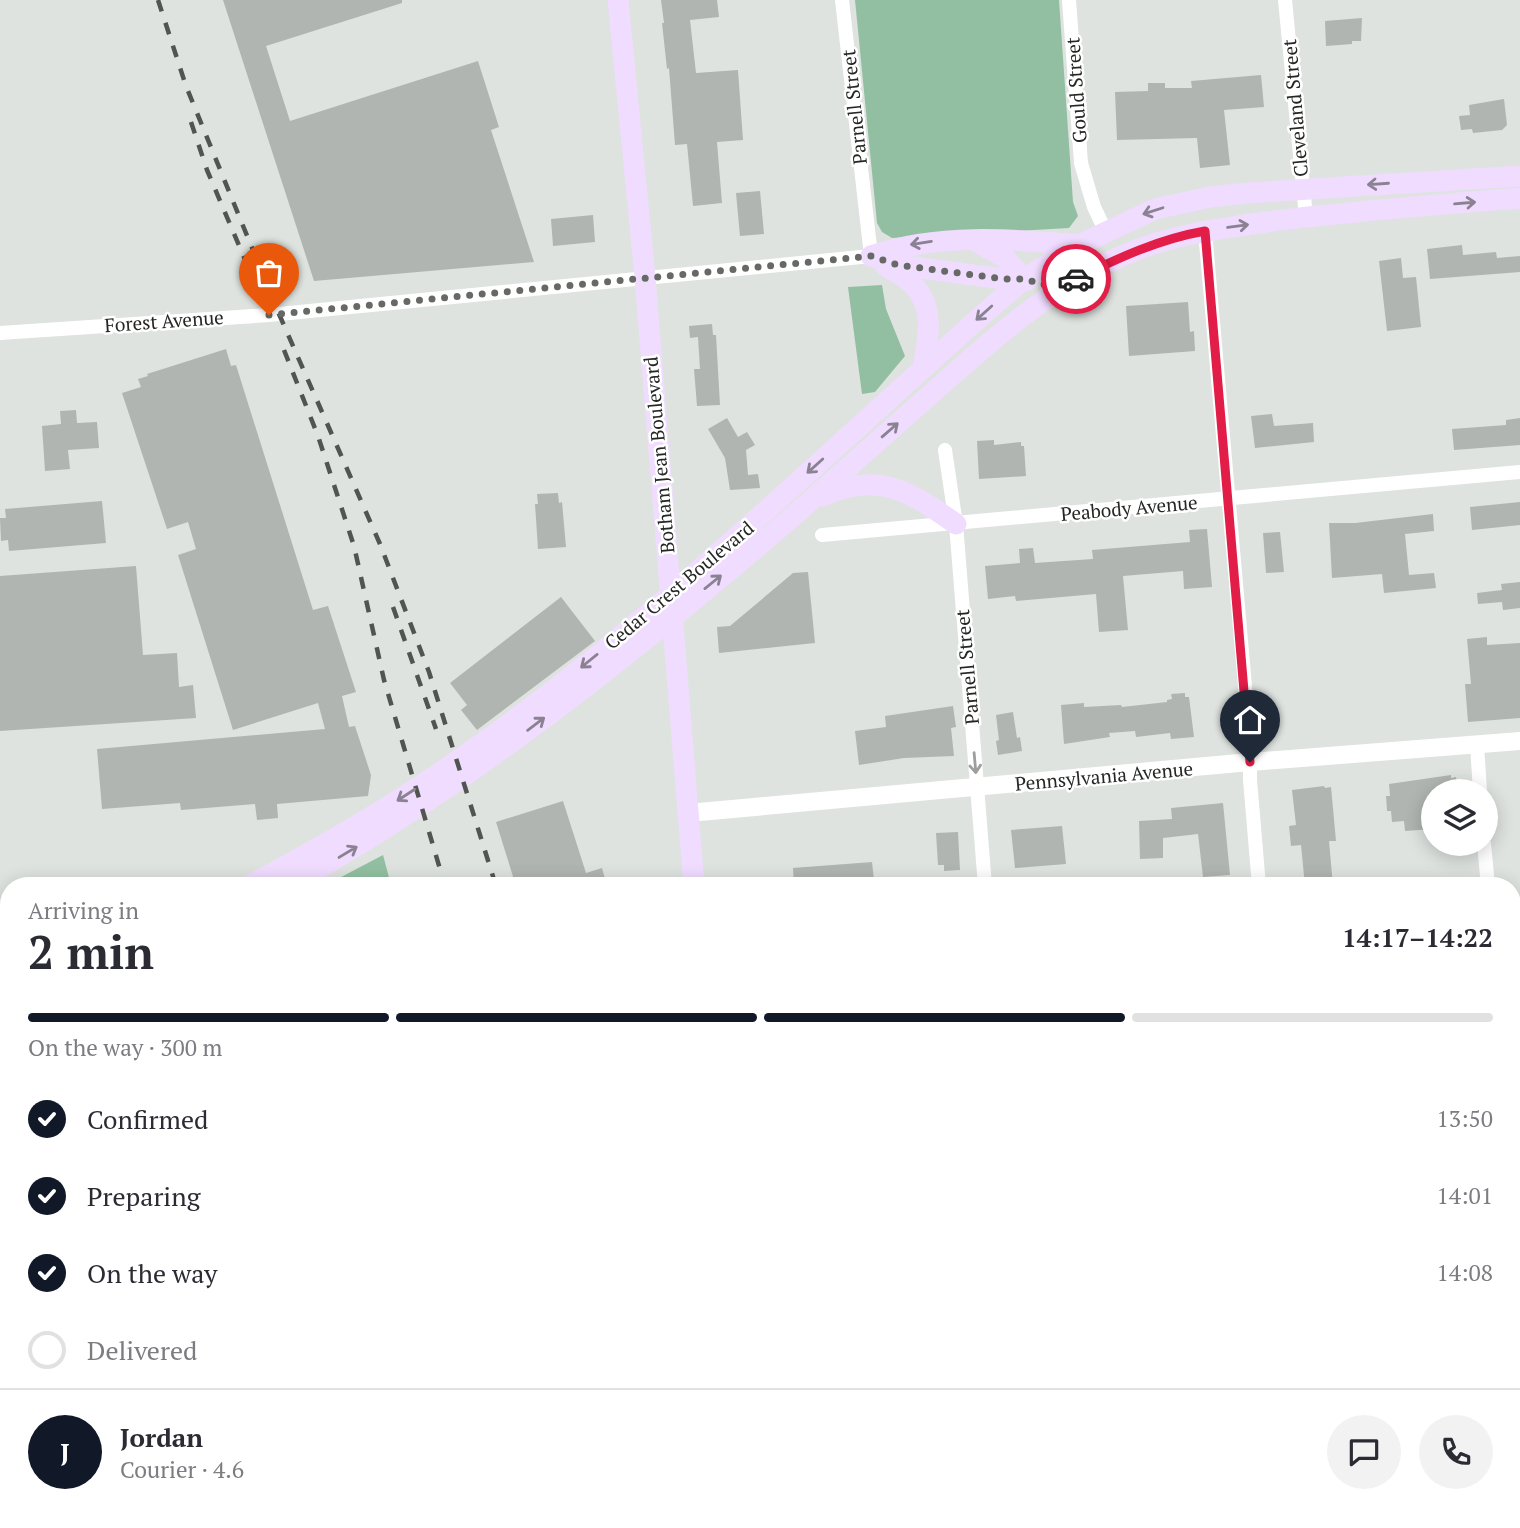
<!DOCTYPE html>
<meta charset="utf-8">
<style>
body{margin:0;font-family:"PT Serif",serif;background:#f2f2f3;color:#2b2b33;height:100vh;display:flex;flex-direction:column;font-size:26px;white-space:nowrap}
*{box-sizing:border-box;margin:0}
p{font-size:23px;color:#7c7c81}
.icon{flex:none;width:38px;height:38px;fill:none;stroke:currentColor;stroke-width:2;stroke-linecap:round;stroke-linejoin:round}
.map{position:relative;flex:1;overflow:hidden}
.panel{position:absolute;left:0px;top:877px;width:1521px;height:653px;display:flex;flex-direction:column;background:#fff;border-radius:28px 28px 0 0;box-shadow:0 4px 18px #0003}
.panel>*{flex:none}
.controls{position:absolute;left:1421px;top:779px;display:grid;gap:14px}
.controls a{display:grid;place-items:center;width:77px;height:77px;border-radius:50%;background:#fff;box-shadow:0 4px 18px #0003;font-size:35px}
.pin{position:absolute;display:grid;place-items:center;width:60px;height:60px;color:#fff;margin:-72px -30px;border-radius:50% 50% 50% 0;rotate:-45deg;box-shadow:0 0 7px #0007}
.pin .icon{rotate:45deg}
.courier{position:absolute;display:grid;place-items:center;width:70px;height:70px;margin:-35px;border:5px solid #e11d48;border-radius:50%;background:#fff;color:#222;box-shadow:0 2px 9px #0007}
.summary em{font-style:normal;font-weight:700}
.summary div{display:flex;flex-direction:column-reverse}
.summary{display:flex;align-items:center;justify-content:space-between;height:119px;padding:0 28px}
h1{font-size:46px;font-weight:700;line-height:52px}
.bar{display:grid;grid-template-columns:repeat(4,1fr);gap:10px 7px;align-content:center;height:84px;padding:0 28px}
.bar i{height:9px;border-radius:5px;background:#e1e1e2}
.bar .active{background:#111827}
.bar p{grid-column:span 4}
.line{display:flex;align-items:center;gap:18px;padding:0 28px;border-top:2px solid #e1e1e2}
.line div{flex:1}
.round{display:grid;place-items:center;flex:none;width:74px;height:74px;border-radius:37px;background:#f2f2f3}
ol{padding:0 28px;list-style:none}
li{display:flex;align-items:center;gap:21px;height:77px}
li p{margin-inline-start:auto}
li .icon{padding:7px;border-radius:50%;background:#111827;color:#fff;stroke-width:4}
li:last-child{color:#7c7c81}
li i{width:38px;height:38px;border:4px solid #e1e1e2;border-radius:50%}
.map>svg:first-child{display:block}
</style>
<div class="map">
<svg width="1520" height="1528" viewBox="0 0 1520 1528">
<rect width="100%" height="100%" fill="#dee3df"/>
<path fill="#92bfa1" d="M 855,0 L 1059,0 L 1073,202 L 1078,216 L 1069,228 L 892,238 L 882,232 L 877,223 Z
M 882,285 L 886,309 L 905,356 L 875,392 L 862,394 L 848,287 Z
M 383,855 L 391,885 L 326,885 Z
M 516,1521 L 640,1521 L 641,1528 L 515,1528 Z"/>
<path fill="#b0b5b1" d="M 223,0 L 402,0 L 402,3 L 266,46 L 290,121 L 478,61 L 499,127 L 491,130 L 534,262 L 314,281 Z
M 661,0 L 717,0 L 719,17 L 690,20 L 696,73 L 738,70 L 743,140 L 717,142 L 722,203 L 693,206 L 687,144 L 675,145 L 669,68 L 667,69 L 662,23 L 664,23 Z
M 1362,18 L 1361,41 L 1352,41 L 1352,44 L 1326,46 L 1325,21 Z
M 1261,75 L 1264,107 L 1224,110 L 1230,165 L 1200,168 L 1197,138 L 1117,140 L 1115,92 L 1148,91 L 1148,83 L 1165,83 L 1165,88 L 1192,88 L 1191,81 Z
M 1504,99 L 1507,125 L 1502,130 L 1473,133 L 1472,129 L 1461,130 L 1459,116 L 1470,115 L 1469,105 Z
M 760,191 L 764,234 L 740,236 L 736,193 Z
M 593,215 L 595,242 L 553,246 L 551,219 Z
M 1462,245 L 1463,255 L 1496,252 L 1497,258 L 1520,256 L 1520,272 L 1430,279 L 1427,249 Z
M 1401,258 L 1403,278 L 1416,277 L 1421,327 L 1387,331 L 1379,261 Z
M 1188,302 L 1190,332 L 1194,331 L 1195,351 L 1129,356 L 1126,306 Z
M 712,324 L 713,335 L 716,335 L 720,405 L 697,406 L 694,369 L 700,369 L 698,337 L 690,338 L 689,326 Z
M 226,349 L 231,366 L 236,365 L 313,610 L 328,606 L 356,692 L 342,696 L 349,727 L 355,726 L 371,775 L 368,796 L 277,804 L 278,818 L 257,820 L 255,804 L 181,810 L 180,803 L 102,809 L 97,749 L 325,729 L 318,703 L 233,730 L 178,555 L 196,549 L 188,522 L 167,529 L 122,393 L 141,387 L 138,379 L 148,376 L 147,374 Z
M 76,410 L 77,423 L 97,422 L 99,448 L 68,450 L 70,469 L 45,471 L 42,426 L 61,424 L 60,411 Z
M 1272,414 L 1274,426 L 1313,423 L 1314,442 L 1255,448 L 1251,416 Z
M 727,418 L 738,437 L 747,432 L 755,445 L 746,450 L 748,475 L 758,474 L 760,488 L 730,490 L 725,458 L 708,429 Z
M 1520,418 L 1520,445 L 1454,450 L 1452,429 L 1506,425 L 1506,420 Z
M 994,440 L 994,445 L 1021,442 L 1021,446 L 1024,446 L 1026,476 L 979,479 L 977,441 Z
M 558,493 L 559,503 L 562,502 L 566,547 L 538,549 L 535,504 L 538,504 L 537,494 Z
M 102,501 L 106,543 L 9,551 L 8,540 L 1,541 L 0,518 L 6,518 L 5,509 Z
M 1520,502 L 1520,525 L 1472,530 L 1470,507 Z
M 1433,514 L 1434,531 L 1405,534 L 1409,575 L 1434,573 L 1436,588 L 1384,593 L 1382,574 L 1332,578 L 1329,523 L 1355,523 Z
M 1207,529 L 1212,587 L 1184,589 L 1183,571 L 1123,576 L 1128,630 L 1099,632 L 1096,594 L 1016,601 L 1015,596 L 988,599 L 985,566 L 1020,563 L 1019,549 L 1033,548 L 1035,563 L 1093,559 L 1092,550 L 1190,542 L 1189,530 Z
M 1280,532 L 1284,572 L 1266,573 L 1263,533 Z
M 136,566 L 143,655 L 177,653 L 179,687 L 193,685 L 196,718 L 0,731 L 0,576 Z
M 808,572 L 815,643 L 719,653 L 717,627 L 730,626 L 793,573 Z
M 1520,582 L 1520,608 L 1503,610 L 1502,602 L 1478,604 L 1477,593 L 1502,590 L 1501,584 Z
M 561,597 L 595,641 L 477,730 L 461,710 L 467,705 L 450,683 Z
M 1487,637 L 1487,645 L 1520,643 L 1520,718 L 1468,722 L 1465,684 L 1471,684 L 1467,639 Z
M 1185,693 L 1185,697 L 1189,697 L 1194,737 L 1171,739 L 1170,733 L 1136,737 L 1135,731 L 1109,733 L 1110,737 L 1064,744 L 1061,705 L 1084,703 L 1084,707 L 1121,705 L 1122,707 L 1167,702 L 1167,700 L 1172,699 L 1171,694 Z
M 953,706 L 956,727 L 951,728 L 954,756 L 904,758 L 859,765 L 855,731 L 886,727 L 885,716 Z
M 1013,712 L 1017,738 L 1020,737 L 1022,751 L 998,755 L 996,741 L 999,740 L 996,715 Z
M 1451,775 L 1451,778 L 1456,777 L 1458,791 L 1433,791 L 1433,829 L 1405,831 L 1404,821 L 1392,822 L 1391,811 L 1387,811 L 1386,796 L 1390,796 L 1389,784 Z
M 1324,786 L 1325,788 L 1331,787 L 1336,841 L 1329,841 L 1333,886 L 1305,886 L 1301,845 L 1291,846 L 1289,826 L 1296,825 L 1292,790 Z
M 563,801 L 586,873 L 602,868 L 607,886 L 516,886 L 496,822 Z
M 1223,803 L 1230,875 L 1203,877 L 1198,834 L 1163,838 L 1163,858 L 1140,859 L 1139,821 L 1172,819 L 1171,808 Z
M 1062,826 L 1066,864 L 1015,868 L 1011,830 Z
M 958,832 L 960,870 L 944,871 L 944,865 L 938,865 L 936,833 Z
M 872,862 L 874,880 L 823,886 L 794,886 L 793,868 Z"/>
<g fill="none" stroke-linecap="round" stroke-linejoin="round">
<path stroke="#fff" stroke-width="14" d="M 1069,0 L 1081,163 L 1094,207 L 1105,230
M 1285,0 L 1306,217
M 1205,231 L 1250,743 L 1250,780 L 1259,886
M 0,333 L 269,315 L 871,256 L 842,0
M 945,450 L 956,524 L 985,886
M 822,535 L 1520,472
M 1477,745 L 1480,791
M 1484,844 L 1488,886
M 1512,1020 L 1520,1020
M 1512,1136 L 1520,1167
M 1512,1250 L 1520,1250
M 1038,1521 L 1039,1528
M 1315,1521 L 1316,1528"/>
<path stroke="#fff" stroke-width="18" d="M 688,813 L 1250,762 L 1520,741"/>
<path stroke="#f0dcfe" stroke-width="21" d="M 618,0 L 645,277 L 694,886
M 977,242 L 1005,258 L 1024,279
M 871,256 C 937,233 1011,239 1079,245
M 871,256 L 898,265 L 1004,279 L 1028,280
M 885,265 C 893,271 905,276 912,284 C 936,307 928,339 923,368
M 823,496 C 879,470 910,492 956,524
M 249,886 C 315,850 380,814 441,772 C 642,636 815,463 996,303 L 1024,279 L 1079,245 L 1155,209 L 1210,197 L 1247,193 L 1520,176
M 288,886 C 473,783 639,649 799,511 C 847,469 894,427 941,385 C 997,335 1054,285 1124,255 C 1170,235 1217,229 1266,222 C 1350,211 1435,205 1520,198
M 0,999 L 9,996
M 0,1018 L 9,1015
M 820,1521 L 827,1528"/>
<path stroke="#515451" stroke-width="4.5" stroke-dasharray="12 12" stroke-linecap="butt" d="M 158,0 L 186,86 L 279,314 L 380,544 L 429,672 L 496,886
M 191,122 L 207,170 L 260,295
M 284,350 L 318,436 L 354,546 L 384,680 L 445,886
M 393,607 L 436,729
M 673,1521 L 675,1528
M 73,1528 L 131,1521
M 160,1528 L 206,1521
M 548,1528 L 549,1521"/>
</g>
<defs><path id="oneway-shaft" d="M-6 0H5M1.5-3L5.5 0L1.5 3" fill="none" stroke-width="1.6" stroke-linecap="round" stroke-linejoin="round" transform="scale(1.75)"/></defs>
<g stroke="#8a8292">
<use href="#oneway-shaft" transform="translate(1378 184) rotate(176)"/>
<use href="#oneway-shaft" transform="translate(1465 203) rotate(-5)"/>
<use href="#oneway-shaft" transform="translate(1153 211) rotate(162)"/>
<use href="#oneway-shaft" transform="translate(1238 226) rotate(-8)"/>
<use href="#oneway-shaft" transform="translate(921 243) rotate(171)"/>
<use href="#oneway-shaft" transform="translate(984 313) rotate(138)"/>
<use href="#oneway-shaft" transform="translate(890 430) rotate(-41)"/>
<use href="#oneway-shaft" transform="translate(815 466) rotate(138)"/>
<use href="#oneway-shaft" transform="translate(713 582) rotate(-39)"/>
<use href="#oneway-shaft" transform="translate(589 661) rotate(141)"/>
<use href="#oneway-shaft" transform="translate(536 724) rotate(-37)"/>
<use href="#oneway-shaft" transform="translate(406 795) rotate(147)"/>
<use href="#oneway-shaft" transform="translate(348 852) rotate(-31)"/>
</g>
<use stroke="#9d9e9d" href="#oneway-shaft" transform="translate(975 763) rotate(85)"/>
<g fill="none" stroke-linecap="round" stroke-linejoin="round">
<path stroke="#666966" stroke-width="7" stroke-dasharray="0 12.6" d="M 269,315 L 871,256 L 898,265 L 1004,279 L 1024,279 L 1060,289 L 1076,279"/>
<path stroke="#e11d48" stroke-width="9" d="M 1076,279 C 1118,258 1159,239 1205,231 L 1250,762"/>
</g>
<g text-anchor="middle" stroke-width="5" stroke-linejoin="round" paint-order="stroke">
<g font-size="19" fill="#252725" stroke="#fff">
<text transform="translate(1076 90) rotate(-94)" y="7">Gould Street</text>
<text transform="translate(854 107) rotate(-96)" y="7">Parnell Street</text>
<text transform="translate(1295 108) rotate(-95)" y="7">Cleveland Street</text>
<text transform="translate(164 321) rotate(-4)" y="7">Forest Avenue</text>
<text transform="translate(659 455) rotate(-95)" y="7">Botham Jean Boulevard</text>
<text transform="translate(1129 508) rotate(-5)" y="7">Peabody Avenue</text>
<text transform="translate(679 585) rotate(-40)" y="7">Cedar Crest Boulevard</text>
<text transform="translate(967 667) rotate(-95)" y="7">Parnell Street</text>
<text transform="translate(1104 776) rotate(-5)" y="7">Pennsylvania Avenue</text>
</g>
</g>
</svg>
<div class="controls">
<a><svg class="icon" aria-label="layers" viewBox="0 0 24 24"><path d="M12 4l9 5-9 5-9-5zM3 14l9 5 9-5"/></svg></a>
</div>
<div class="pin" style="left:269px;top:315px;background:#ea580c"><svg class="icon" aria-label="bag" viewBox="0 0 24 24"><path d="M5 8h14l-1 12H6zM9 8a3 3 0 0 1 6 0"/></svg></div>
<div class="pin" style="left:1250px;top:762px;background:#1f2937"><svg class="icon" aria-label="home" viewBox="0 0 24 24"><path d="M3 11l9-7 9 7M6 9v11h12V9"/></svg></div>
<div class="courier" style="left:1076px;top:279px"><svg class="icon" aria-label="car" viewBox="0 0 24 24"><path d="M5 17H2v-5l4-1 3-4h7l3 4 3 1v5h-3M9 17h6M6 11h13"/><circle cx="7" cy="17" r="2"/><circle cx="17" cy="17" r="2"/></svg></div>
<section class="panel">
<div class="summary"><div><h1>2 min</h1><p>Arriving in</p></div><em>14:17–14:22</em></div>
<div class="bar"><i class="active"></i><i class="active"></i><i class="active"></i><i></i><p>On the way · 300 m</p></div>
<ol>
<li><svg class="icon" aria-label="check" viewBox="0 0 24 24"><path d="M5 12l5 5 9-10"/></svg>Confirmed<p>13:50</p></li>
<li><svg class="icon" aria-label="check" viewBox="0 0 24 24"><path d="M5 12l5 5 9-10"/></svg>Preparing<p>14:01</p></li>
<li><svg class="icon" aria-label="check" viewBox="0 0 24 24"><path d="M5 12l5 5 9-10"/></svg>On the way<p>14:08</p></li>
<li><i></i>Delivered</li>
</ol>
<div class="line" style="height:126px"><b class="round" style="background:#111827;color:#fff">J</b><div><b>Jordan</b><p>Courier · 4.6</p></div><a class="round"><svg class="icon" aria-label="chat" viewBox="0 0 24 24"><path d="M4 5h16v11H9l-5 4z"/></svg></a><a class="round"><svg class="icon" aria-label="phone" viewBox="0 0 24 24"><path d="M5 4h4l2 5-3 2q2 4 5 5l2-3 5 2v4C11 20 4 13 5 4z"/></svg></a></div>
</section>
</div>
